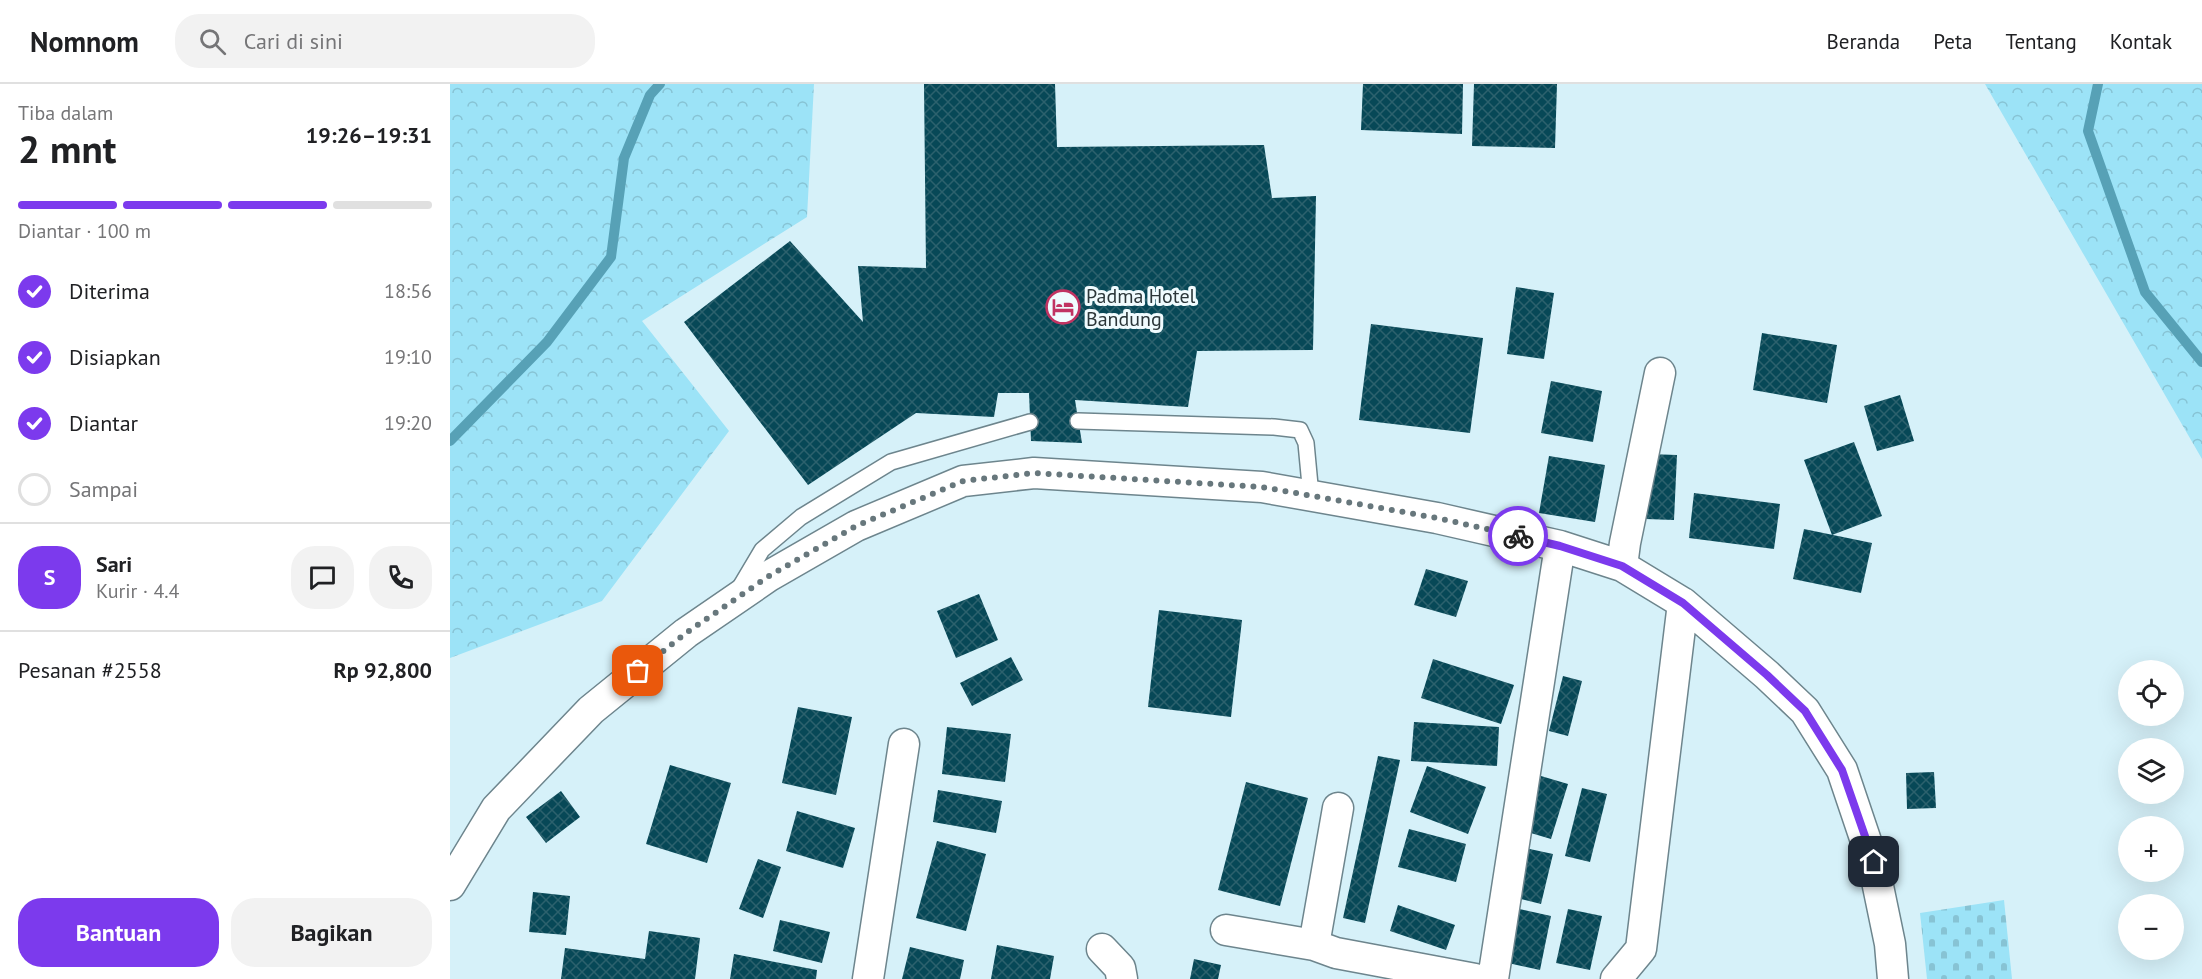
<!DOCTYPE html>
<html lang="id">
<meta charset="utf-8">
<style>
body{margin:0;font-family:"PT Sans",sans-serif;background:#f2f2f2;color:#202124;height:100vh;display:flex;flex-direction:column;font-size:22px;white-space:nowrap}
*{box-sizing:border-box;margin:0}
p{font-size:20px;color:#757577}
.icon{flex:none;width:33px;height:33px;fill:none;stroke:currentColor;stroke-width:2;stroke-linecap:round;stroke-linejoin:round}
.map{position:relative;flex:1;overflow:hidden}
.details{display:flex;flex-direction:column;background:#fff;width:450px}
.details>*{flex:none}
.buttons{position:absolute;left:1668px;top:576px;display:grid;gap:12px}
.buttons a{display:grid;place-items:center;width:66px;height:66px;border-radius:50%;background:#fff;box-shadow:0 6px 24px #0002;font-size:30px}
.pin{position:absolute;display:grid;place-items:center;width:51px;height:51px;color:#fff;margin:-26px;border-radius:12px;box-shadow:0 3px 9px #0006}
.courier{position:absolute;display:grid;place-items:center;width:60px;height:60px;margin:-30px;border:4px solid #7c3aed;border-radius:50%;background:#fff;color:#222;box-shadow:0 2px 8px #0007}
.headline em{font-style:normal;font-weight:700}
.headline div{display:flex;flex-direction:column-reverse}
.headline{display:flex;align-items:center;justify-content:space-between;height:102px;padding:0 18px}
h1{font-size:39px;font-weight:700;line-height:45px}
.bar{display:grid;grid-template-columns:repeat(4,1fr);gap:9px 6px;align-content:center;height:72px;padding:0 18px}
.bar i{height:8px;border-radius:4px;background:#e0e0e0}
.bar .selected{background:#7c3aed}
.bar p{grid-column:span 4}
.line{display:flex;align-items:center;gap:15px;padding:0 18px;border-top:2px solid #e0e0e0}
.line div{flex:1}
.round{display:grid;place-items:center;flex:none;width:63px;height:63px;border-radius:24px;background:#f2f2f2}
ol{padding:0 18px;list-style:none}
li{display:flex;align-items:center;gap:18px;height:66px}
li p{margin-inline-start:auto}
li .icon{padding:6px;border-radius:50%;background:#7c3aed;color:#fff;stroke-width:4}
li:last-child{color:#757577}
li i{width:33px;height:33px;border:3px solid #e0e0e0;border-radius:50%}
.action{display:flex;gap:12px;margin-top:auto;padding:12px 18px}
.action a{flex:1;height:69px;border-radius:24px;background:#7c3aed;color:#fff;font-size:24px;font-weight:700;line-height:69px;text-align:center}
.action a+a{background:#f2f2f2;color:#202124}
header{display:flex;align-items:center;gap:36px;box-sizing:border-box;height:84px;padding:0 30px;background:#fff;border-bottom:2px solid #e0e0e0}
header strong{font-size:28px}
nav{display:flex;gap:33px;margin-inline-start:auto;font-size:21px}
.search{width:420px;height:54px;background:#f2f2f2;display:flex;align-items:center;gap:15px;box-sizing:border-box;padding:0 21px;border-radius:24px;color:#757577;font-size:22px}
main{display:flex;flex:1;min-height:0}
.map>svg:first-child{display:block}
</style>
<header>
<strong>Nomnom</strong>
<div class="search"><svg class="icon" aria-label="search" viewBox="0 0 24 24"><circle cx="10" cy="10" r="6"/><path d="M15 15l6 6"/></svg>Cari di sini</div>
<nav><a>Beranda</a><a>Peta</a><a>Tentang</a><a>Kontak</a></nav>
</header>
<main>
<section class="details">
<div class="headline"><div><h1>2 mnt</h1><p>Tiba dalam</p></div><em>19:26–19:31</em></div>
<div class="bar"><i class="selected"></i><i class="selected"></i><i class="selected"></i><i></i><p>Diantar · 100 m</p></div>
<ol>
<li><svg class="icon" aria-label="check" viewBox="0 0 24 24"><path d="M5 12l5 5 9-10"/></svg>Diterima<p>18:56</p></li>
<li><svg class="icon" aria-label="check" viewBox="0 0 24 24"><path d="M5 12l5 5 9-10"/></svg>Disiapkan<p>19:10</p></li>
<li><svg class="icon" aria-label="check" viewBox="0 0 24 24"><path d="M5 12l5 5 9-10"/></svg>Diantar<p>19:20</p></li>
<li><i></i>Sampai</li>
</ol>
<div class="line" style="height:108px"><b class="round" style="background:#7c3aed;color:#fff">S</b><div><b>Sari</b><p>Kurir · 4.4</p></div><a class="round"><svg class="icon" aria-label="chat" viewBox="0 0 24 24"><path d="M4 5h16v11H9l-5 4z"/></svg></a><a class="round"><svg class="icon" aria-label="phone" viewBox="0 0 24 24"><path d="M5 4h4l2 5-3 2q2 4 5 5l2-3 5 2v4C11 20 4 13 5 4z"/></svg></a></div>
<div class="line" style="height:78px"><div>Pesanan #2558</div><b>Rp 92,800</b></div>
<div class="action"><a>Bantuan</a><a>Bagikan</a></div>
</section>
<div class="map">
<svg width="1752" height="895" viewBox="0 0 1752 895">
<defs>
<pattern id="forest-crowns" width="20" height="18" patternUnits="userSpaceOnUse" patternTransform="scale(1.5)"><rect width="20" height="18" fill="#9ce3f7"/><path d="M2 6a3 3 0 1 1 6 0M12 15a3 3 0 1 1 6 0" fill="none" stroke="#87c3d4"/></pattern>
<pattern id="cemetery-stones" width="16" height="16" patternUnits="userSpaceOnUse" patternTransform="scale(1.5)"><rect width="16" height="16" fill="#9ce3f7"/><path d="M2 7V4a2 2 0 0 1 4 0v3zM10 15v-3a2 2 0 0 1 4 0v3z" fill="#87c3d4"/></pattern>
<pattern id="building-cross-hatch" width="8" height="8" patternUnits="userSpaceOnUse" patternTransform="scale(1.5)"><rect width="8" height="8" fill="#074857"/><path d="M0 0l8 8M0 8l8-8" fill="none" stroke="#2c616d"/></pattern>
</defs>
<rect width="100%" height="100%" fill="#d6f1f9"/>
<path fill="url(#forest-crowns)" d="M 0,0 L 364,0 L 357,133 L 192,237 L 279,347 L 152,517 L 0,574 Z
M 1535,0 L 1752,0 L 1752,375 Z"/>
<path fill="url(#cemetery-stones)" d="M 1554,816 L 1562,895 L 1477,895 L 1470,829 Z"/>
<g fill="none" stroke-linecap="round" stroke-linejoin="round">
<path stroke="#57a1b6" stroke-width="10" d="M 1648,0 L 1638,47 L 1695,208 L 1752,278
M 0,357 L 97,258 L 161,173 L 174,74 L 200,11 L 210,0"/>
</g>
<path fill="url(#building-cross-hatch)" d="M 474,0 L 605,0 L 607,63 L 814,61 L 822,114 L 866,112 L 863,266 L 747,267 L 738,323 L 625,316 L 632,359 L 581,357 L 579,309 L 548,309 L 544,333 L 466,329 L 358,401 L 234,238 L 340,157 L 413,238 L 408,182 L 476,184 Z
M 913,0 L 1013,0 L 1012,50 L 911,46 Z
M 1024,0 L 1107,0 L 1105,64 L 1022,62 Z
M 1066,203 L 1104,209 L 1094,275 L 1057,270 Z
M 921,240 L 1033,254 L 1020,349 L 909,336 Z
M 1312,249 L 1387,261 L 1377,319 L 1303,306 Z
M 1101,297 L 1152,307 L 1143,358 L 1091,349 Z
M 1450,311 L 1464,357 L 1427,367 L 1414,322 Z
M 1404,358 L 1432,432 L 1382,451 L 1354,376 Z
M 1199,370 L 1227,371 L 1224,436 L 1196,435 Z
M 1099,372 L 1155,381 L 1145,438 L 1089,429 Z
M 1244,409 L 1330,420 L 1324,465 L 1239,454 Z
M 1354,445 L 1422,459 L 1411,509 L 1343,495 Z
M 976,485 L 1018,497 L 1006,533 L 964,521 Z
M 529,510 L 548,556 L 506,574 L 487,527 Z
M 709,526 L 792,536 L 781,633 L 698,623 Z
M 561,573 L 573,596 L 522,622 L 510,599 Z
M 983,575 L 1064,601 L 1051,640 L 971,614 Z
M 1113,592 L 1132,597 L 1118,652 L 1099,647 Z
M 348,623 L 402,633 L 386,711 L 332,699 Z
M 964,638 L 1049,643 L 1047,682 L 961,677 Z
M 497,643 L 561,650 L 555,698 L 492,690 Z
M 928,672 L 950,676 L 915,839 L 893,834 Z
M 220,681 L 281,699 L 257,779 L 196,760 Z
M 977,682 L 1036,703 L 1018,750 L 960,728 Z
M 1484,688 L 1486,724 L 1457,725 L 1456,689 Z
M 1091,692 L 1118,700 L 1101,755 L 1074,747 Z
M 796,698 L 858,714 L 830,822 L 768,806 Z
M 1132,704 L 1157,710 L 1140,778 L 1115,772 Z
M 488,706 L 552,717 L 546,749 L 483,738 Z
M 111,707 L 130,733 L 96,759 L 76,733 Z
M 347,727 L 405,744 L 393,784 L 336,767 Z
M 959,745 L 1016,760 L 1006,798 L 948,783 Z
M 487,757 L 536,770 L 516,847 L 466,834 Z
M 1071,763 L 1103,770 L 1091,820 L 1059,812 Z
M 308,775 L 331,783 L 313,834 L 289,825 Z
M 83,808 L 120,812 L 116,851 L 79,848 Z
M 948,821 L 1005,841 L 996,866 L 940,847 Z
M 1061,823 L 1101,832 L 1090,886 L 1049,877 Z
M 1118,825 L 1152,832 L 1140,886 L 1106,879 Z
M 330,836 L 380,848 L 372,879 L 323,867 Z
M 199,847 L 250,854 L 245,895 L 111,895 L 115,864 L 195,875 Z
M 547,861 L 604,872 L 600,895 L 541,895 Z
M 460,863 L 514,876 L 510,895 L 452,895 Z
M 284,870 L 367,886 L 366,895 L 280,895 Z
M 744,875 L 771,881 L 768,895 L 740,895 Z"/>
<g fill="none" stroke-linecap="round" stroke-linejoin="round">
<defs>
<path id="lane" d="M 628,337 L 824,343 L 850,346 L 856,359 L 861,412
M 290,503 L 312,466 L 351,433 L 441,378 L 580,338"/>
<path id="street" d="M 1172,482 L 1175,459 L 1210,289
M 0,801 L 46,725 L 141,626 L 236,549 L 319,492 L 406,442 L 513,397 L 584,389 L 812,403 L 987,434 L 1110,462 L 1172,482 L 1233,519 L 1317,591 L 1355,627 L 1392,686 L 1423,778 L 1440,860 L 1443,895
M 776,846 L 864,861 L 886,869 L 1025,895
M 864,861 L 888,724
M 652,865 L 670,884 L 672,895
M 418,895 L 454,660
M 1043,895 L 1110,462
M 1166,895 L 1191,865 L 1233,519"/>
</defs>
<use href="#lane" stroke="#6d858d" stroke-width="18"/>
<use href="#street" stroke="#6d858d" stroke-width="33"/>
<use href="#lane" stroke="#fff" stroke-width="15"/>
<use href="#street" stroke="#fff" stroke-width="30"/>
</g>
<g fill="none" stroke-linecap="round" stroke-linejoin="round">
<path stroke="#67777c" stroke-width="6" stroke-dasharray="0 10.8" d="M 188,587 L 236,549 L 319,492 L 406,442 L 513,397 L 584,389 L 812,403 L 987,434 L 1068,452"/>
<path stroke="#7c3aed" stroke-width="8" d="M 1068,452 L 1110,462 L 1172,482 L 1233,519 L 1317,591 L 1355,627 L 1392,686 L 1424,778"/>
</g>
<defs>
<symbol id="hotel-ring" viewBox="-11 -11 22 22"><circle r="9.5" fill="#f0fbfe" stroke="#c13362" stroke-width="1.5"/><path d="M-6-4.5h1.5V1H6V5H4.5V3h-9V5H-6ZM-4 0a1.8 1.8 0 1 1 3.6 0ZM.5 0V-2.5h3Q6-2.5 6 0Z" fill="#c13362"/></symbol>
</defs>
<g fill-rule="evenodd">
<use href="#hotel-ring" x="594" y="204" width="38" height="38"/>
</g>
<g text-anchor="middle" stroke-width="6" stroke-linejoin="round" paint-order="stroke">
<g font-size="20" fill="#2b3639" stroke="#f0fbfe" text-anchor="start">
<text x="636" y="219">Padma Hotel<tspan x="636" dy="23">Bandung</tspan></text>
</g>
</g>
</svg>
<div class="buttons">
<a><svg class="icon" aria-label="locate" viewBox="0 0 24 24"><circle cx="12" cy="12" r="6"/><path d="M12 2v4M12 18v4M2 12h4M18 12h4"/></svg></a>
<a><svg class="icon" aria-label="layers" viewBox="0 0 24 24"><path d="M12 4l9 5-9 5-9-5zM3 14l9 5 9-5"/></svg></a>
<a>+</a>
<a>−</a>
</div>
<div class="pin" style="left:188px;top:587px;background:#ea580c"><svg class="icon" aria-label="bag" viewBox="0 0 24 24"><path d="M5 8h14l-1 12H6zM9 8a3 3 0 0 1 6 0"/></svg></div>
<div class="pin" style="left:1424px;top:778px;background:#1f2937"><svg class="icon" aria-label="home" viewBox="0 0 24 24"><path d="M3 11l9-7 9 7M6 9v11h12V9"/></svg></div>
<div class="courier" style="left:1068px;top:452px"><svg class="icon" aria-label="bike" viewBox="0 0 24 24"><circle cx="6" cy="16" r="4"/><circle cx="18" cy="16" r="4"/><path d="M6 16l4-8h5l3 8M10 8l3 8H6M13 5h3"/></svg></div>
</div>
</main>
